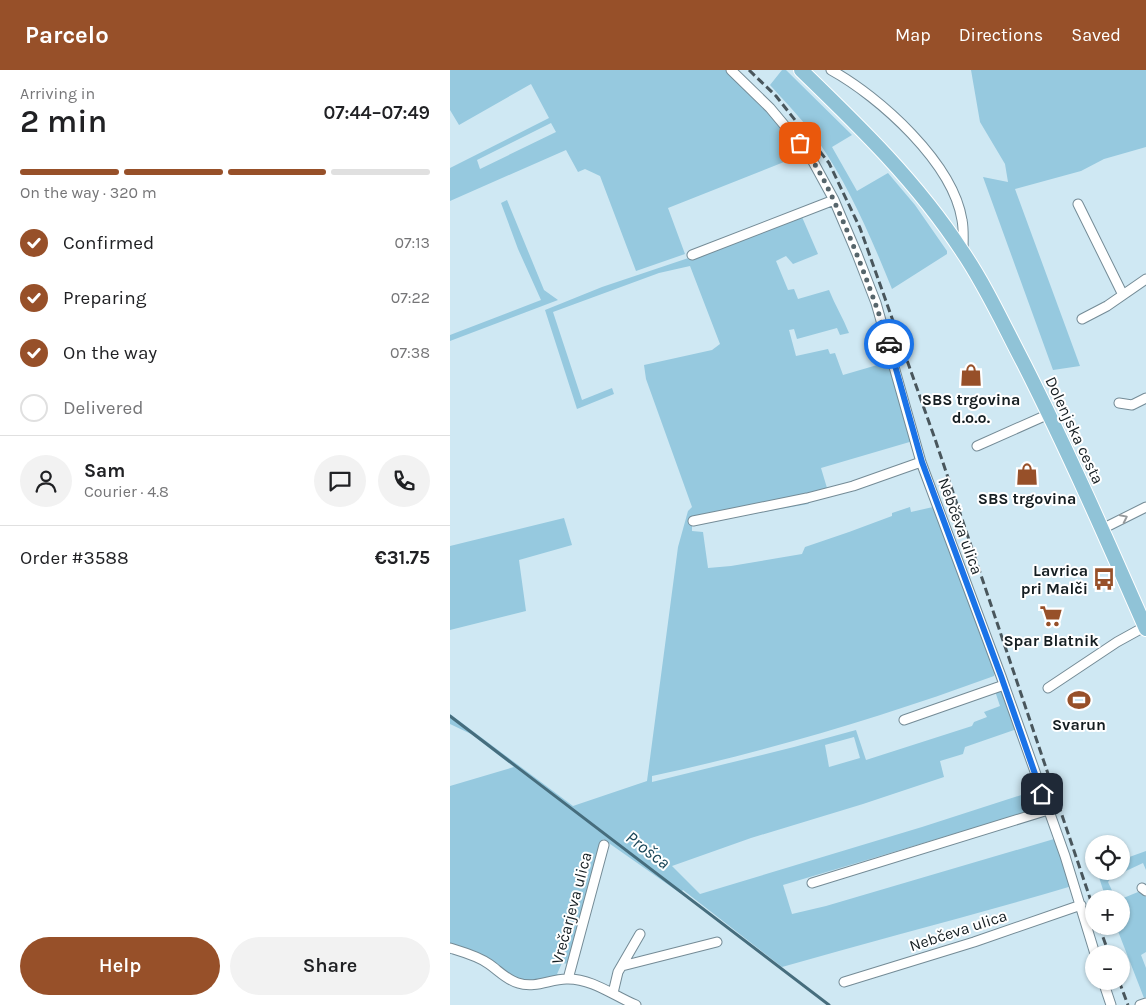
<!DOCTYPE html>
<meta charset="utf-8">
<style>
body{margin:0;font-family:Karla,sans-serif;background:#f2f2f2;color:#202124;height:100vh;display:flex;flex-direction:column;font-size:19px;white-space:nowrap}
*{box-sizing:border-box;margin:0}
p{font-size:16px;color:#757577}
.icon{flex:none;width:28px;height:28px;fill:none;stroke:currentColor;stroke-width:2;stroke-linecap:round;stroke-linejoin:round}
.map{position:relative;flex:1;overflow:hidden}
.drawer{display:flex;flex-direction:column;background:#fff;width:450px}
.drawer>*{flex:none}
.buttons{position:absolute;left:635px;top:765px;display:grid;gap:10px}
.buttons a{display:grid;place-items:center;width:45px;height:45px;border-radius:50%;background:#fff;box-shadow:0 1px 4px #0004;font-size:25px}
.pin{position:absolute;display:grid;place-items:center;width:42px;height:42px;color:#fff;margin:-21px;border-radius:10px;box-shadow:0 2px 8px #0006}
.courier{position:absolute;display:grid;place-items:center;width:50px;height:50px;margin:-25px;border:4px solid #1a73e8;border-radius:50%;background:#fff;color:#222;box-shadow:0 1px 6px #0007}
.overview em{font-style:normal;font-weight:600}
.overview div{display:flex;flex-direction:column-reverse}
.overview{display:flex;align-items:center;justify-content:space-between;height:85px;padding:0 20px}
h1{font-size:32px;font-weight:600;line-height:38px}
.bar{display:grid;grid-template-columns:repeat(4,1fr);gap:8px 5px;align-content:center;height:60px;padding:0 20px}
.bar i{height:6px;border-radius:4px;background:#e0e0e0}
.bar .on{background:#975029}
.bar p{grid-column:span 4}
.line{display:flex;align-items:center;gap:12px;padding:0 20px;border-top:1px solid #e0e0e0}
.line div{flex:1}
.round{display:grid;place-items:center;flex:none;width:52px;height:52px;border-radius:26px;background:#f2f2f2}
ol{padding:0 20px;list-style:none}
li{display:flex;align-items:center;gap:15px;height:55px}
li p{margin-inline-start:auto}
li .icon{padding:5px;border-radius:50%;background:#975029;color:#fff;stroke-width:4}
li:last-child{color:#757577}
li i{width:28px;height:28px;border:2px solid #e0e0e0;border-radius:50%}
.cta{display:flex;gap:10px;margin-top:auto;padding:10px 20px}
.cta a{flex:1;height:58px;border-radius:30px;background:#975029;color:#fff;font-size:20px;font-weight:600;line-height:58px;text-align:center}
.cta a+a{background:#f2f2f2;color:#202124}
header{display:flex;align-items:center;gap:30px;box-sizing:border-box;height:70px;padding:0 25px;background:#975029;color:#fff}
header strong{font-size:24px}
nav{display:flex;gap:28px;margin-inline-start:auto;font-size:18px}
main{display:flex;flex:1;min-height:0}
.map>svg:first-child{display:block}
</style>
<header>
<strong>Parcelo</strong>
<nav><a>Map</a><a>Directions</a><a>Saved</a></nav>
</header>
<main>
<section class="drawer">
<div class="overview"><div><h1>2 min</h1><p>Arriving in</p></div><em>07:44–07:49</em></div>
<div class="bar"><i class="on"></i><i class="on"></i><i class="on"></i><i></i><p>On the way · 320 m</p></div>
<ol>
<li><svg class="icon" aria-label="check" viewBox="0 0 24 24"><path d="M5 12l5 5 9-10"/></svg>Confirmed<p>07:13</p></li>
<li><svg class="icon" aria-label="check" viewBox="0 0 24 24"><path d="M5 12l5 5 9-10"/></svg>Preparing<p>07:22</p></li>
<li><svg class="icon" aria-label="check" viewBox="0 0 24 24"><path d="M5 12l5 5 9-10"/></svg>On the way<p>07:38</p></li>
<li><i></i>Delivered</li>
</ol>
<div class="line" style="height:90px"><a class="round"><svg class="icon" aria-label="person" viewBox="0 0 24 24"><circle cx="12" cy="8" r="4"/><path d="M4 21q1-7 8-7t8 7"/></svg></a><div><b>Sam</b><p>Courier · 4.8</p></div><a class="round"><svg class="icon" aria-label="chat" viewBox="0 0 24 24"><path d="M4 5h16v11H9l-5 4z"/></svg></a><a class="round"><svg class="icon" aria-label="phone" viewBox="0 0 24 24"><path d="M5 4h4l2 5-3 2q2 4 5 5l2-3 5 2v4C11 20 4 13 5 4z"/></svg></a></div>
<div class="line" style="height:65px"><div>Order #3588</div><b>€31.75</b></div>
<div class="cta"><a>Help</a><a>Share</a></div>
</section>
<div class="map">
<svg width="696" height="935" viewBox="0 0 696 935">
<rect width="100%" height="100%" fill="#cfe8f3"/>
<path fill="#96c9df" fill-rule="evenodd" d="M 0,0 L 276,0 L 318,41 L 354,84 L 218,138 L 235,184 L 186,201 L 150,106 L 135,99 L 128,102 L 116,80 L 0,131 L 0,98 L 99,48 L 81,14 L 9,55 L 0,40 ZM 101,53 L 106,62 L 30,99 L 27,90 Z
M 332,0 L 336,0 L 402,65 L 382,77 L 407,121 L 438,103 L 465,135 L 497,181 L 497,184 L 442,219 C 421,167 399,116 368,71 C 354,51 336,33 320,15 Z
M 521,0 L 696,0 L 696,77 L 654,89 L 631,101 L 565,119 L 630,296 L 603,300 L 533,107 L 558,112 L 555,94 L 530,52 Z
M 57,130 L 94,220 L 108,230 L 0,271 L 0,265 L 91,230 L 68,179 L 51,133 Z
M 352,147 L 368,184 L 343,194 L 336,186 L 326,191 L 338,220 L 344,219 L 348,229 L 379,220 C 385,235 393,248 399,263 L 390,265 L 387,258 L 347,269 L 344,259 L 339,260 L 346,286 L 378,279 L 380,284 L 385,283 L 393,305 L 441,291 L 463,371 L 371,398 L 377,418 L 358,434 L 242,455 L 242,461 L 253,462 L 258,498 L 281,496 L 352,484 L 355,477 L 399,462 L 442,446 L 442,443 L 460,437 L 461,442 L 483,437 L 545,601 L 544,606 C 432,647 319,681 202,706 L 202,712 L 344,677 L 406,660 L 416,690 L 522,656 L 524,652 L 537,647 L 534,642 L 550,636 L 545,621 L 552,619 L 567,659 L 515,677 L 513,684 L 490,691 L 494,707 L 413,734 L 301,768 L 222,796 L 250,824 L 472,757 L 587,720 L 593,738 L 518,762 L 517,760 L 333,815 L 342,844 L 376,836 L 604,769 L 622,816 C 525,845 428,869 332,897 L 233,820 L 230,823 L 153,769 L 143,798 L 119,894 L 112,893 L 107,904 L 112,906 L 76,912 L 0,876 L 0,716 L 64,697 L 21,664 L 0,654 L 0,644 L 123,736 L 197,711 L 228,477 L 238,441 L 242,437 L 196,309 L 194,295 L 262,280 L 270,274 L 240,196 L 209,203 L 103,242 L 132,330 L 162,318 L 164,324 L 127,339 L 95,240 L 152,217 L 298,168 ZM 404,667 L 410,688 L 379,697 L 375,675 Z
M 114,448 L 122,475 L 69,490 L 76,541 L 0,560 L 0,476 Z
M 696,781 L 696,800 L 693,793 L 661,808 L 658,812 L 666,829 L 656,829 L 647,801 L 671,801 L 671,790 Z
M 688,822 L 696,827 L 696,882 L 691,885 L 696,898 L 696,927 L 694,928 L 666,856 L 671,856 L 671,829 Z"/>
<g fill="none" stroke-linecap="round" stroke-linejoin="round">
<path stroke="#466d7d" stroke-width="3" d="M 0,646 L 379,935"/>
<defs>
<path id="minor" d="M 281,0 L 320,38 L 360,86 L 384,130 L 407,184 L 426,233 L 471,392 L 551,606 L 615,786 L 645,884
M 381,0 C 430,27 503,93 512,150 C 514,160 513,171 513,181
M 628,134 L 673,225
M 242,185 L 384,130
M 632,249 L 657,236 L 696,209
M 669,333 L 682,335 L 696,328
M 527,376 L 599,344
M 243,451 L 357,428 L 403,416 L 471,392
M 652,459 L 696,437
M 598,618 L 667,572 L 696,556
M 454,650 L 554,615
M 362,813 L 598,740
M 692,818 L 696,821
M 0,878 C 13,882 28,886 39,894 C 49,901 57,910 68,913 C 86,919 102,908 118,909 C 143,909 164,926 186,935
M 172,896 L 267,872
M 118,909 L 154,775
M 653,911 L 661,935
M 394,912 L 524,872 L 631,835
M 163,923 L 168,902 L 190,864
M 690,935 L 696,933"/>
<path id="primary" d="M 351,0 C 410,57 467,112 512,181 C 536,216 554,256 574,294 C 618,381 657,470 696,559"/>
</defs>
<use href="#minor" stroke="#748b96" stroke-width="11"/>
<use href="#primary" stroke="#fff" stroke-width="16"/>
<use href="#minor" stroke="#fff" stroke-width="9"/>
<use href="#primary" stroke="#90c3d7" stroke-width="14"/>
<path stroke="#49565c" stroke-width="3" stroke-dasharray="8 4" stroke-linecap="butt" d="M 299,0 L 326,26 L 379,93 L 410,158 L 485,369 L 644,840
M 649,856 L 659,884
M 669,911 L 678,935"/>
</g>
<defs><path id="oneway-chevron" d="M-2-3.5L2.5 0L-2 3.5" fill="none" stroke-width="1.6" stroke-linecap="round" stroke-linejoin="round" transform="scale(1.25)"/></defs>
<use stroke="#969a9c" href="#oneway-chevron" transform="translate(674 448) rotate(-26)"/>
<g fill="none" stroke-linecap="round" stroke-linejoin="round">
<path stroke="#56656b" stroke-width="5" stroke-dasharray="0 9" d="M 350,73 C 370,98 383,128 396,158 C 412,196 426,234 439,274"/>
<path stroke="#1a73e8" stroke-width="6" d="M 439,274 L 472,392 L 551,606 L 592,724"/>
</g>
<defs>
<symbol id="shop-bare" viewBox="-9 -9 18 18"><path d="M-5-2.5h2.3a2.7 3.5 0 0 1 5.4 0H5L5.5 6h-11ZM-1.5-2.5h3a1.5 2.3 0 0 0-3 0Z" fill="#975029" stroke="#fff" stroke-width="2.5" paint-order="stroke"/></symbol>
<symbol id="bus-bare" viewBox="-9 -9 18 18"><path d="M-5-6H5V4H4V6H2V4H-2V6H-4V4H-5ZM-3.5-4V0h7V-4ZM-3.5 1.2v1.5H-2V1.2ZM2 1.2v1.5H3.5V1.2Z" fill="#975029" stroke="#fff" stroke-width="2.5" paint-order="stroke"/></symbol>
<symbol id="supermarket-bare" viewBox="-9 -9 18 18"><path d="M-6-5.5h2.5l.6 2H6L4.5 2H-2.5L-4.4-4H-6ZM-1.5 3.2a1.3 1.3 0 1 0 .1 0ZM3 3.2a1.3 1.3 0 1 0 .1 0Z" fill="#975029" stroke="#fff" stroke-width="2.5" paint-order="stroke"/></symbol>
<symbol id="stadium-bare" viewBox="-9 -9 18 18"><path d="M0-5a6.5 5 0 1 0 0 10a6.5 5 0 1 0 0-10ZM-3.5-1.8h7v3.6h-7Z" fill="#975029" stroke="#fff" stroke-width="2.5" paint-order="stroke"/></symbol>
</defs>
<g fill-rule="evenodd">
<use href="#shop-bare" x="505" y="289" width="32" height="32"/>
<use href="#shop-bare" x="561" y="388" width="32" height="32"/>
<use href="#bus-bare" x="638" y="493" width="32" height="32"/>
<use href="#supermarket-bare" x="585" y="530" width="32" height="32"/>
<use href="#stadium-bare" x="613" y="614" width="32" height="32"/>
</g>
<g text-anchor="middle" stroke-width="4" stroke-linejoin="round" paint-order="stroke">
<g font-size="16" font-weight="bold" fill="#151e22" stroke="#fff">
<text x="521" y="335">SBS trgovina<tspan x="521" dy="18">d.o.o.</tspan></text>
<text x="577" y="434">SBS trgovina</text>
<text x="638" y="506" text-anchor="end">Lavrica<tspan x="638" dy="18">pri Malči</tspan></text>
<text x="601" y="576">Spar Blatnik</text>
<text x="629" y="660">Svarun</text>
</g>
<g font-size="16" fill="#151e22" stroke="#fff">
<text transform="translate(625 360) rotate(65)" y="6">Dolenjska cesta</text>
<text transform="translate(511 456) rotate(70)" y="6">Nebčeva ulica</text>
<text transform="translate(121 838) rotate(-75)" y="6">Vrečarjeva ulica</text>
<text transform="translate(508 860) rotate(-18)" y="6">Nebčeva ulica</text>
</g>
<g font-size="18" font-style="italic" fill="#1c485a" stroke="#fff">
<text transform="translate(198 780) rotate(37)" y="6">Prošca</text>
</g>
</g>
</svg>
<div class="buttons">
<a><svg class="icon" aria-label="locate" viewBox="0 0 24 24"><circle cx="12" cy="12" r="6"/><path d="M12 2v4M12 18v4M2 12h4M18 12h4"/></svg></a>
<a>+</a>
<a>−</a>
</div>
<div class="pin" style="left:350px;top:73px;background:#ea580c"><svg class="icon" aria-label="bag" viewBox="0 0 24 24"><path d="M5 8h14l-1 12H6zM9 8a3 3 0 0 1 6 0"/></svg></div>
<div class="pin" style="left:592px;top:724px;background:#1f2937"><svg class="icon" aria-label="home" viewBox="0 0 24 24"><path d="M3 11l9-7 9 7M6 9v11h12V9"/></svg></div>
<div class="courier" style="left:439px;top:274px"><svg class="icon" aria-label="car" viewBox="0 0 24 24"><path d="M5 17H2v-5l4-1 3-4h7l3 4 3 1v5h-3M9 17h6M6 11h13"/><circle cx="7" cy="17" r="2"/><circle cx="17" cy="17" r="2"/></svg></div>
</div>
</main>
